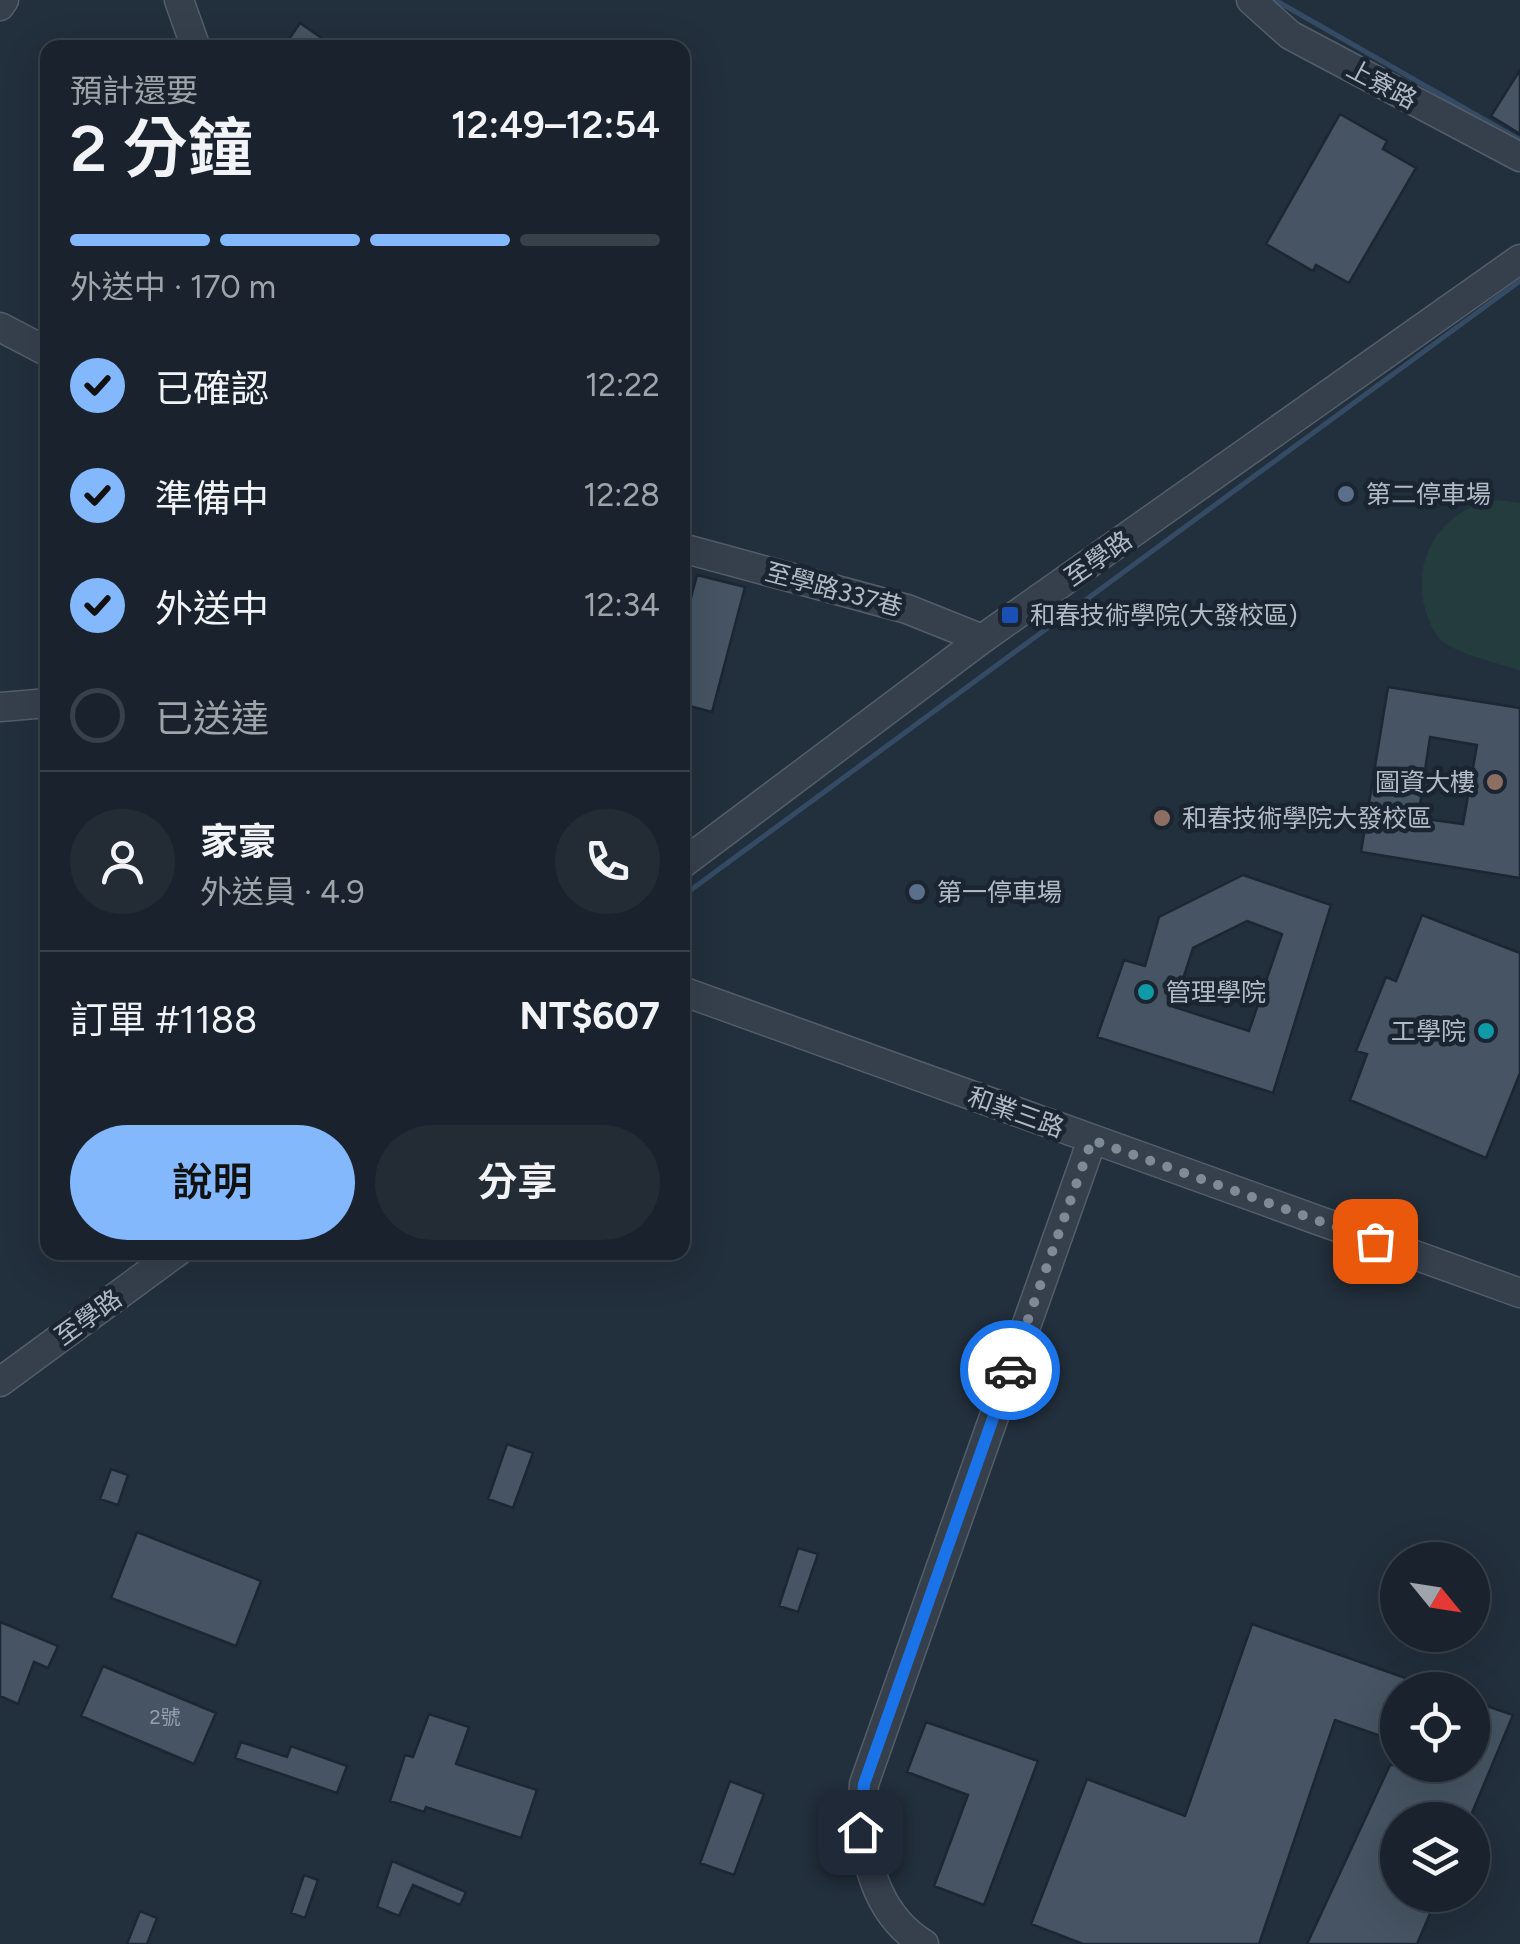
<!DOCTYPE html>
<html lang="zh-TW">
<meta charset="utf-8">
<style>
body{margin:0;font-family:Figtree,"Noto Sans TC",sans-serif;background:#232b35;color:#f1f3f6;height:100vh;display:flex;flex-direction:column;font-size:38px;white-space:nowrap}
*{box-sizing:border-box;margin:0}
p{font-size:32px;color:#9fa4aa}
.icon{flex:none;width:55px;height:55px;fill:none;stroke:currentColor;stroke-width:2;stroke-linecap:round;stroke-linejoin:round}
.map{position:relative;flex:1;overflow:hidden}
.panel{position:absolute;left:40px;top:40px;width:650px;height:1220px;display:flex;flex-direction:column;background:#1a232d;border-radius:20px;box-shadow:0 10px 40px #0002,0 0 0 2px #384049}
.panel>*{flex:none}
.needle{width:65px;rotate:120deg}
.tools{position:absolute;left:1380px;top:1542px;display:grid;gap:20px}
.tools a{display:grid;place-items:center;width:110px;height:110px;border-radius:50%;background:#1a232d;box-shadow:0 10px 40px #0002,0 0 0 2px #384049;font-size:50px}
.pin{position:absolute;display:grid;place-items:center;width:85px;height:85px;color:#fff;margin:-42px;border-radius:20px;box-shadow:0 5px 15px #0006}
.courier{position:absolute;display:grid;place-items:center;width:100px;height:100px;margin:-50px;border:8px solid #1a73e8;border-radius:50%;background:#fff;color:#222;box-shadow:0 2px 12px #0007}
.head em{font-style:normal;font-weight:600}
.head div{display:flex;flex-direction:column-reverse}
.head{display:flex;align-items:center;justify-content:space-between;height:170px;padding:0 30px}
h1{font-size:65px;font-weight:600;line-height:75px}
.bar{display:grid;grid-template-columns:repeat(4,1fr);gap:15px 10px;align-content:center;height:120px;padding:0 30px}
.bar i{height:12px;border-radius:8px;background:#384049}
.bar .current{background:#83b8fc}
.bar p{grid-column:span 4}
.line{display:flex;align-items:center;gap:25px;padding:0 30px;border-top:2px solid #384049}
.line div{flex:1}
.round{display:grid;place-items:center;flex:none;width:105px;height:105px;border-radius:52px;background:#232b35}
ol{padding:0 30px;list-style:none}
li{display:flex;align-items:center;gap:30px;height:110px}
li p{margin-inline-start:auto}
li .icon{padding:10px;border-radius:50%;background:#83b8fc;color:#111;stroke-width:4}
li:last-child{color:#9fa4aa}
li i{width:55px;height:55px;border:5px solid #384049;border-radius:50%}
.primary-button{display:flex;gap:20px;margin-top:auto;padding:20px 30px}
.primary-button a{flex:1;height:115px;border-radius:60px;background:#83b8fc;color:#111;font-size:40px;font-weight:600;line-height:115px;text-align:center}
.primary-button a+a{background:#232b35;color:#f1f3f6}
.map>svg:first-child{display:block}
</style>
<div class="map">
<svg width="1520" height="1944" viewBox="0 0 1520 1944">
<rect width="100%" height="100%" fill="#222f3c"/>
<path fill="#243c3d" d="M 1498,500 L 1520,503 L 1520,671 C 1497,662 1467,657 1446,644 C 1436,638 1429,623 1426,612 C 1409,559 1443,506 1498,500 Z"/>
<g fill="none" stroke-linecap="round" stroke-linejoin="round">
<path stroke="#354b64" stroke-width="5" d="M 1275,0 L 1520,140
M 688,892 L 1520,281
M 182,1265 L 200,1252"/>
</g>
<path fill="#465463" stroke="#1d2733" stroke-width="2.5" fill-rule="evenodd" d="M 300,23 L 336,48 L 283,48 Z
M 1520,70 L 1520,134 L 1491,116 Z
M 1340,114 L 1387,141 L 1383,149 L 1416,168 L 1349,283 L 1316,265 L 1313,271 L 1266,244 Z
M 697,575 L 745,587 L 712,712 L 682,704 L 682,632 Z
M 1388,687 L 1520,708 L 1520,878 L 1361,852 ZM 1430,737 L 1477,745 L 1463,824 L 1418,818 Z
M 1243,875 L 1331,905 L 1273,1093 L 1097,1037 L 1124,960 L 1145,966 L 1159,917 ZM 1247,921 L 1282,934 L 1249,1031 L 1174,1007 L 1193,948 Z
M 1422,915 L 1520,953 L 1520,1073 L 1486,1158 L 1350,1100 L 1367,1054 L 1356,1051 L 1386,977 L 1396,981 Z
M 507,1444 L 533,1453 L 513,1508 L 488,1499 Z
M 111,1469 L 128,1475 L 118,1505 L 100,1499 Z
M 137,1532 L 261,1581 L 236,1646 L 111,1598 Z
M 798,1548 L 818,1554 L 798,1612 L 779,1606 Z
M 0,1622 L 58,1646 L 48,1668 L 34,1662 L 18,1704 L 0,1696 Z
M 1252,1624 L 1434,1688 L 1398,1690 L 1398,1742 L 1335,1720 L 1259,1944 L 1083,1944 L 1031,1924 L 1087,1779 L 1185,1816 Z
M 103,1666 L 216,1713 L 194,1764 L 81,1716 Z
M 1472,1701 L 1513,1715 L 1469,1820 L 1398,1820 L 1398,1895 L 1438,1895 L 1417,1944 L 1307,1944 L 1390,1765 L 1472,1765 Z
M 429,1714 L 469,1727 L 456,1764 L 537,1790 L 521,1838 L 426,1807 L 424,1812 L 390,1801 L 405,1755 L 413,1757 Z
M 926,1722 L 1038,1761 L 984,1905 L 934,1886 L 968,1795 L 907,1772 Z
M 241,1742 L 287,1757 L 291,1746 L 347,1766 L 337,1793 L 235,1758 Z
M 730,1781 L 764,1794 L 734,1875 L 700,1863 Z
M 392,1861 L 466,1892 L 460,1905 L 413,1885 L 399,1916 L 377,1907 Z
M 304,1875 L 318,1880 L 305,1918 L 291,1913 Z
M 140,1911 L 157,1918 L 147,1944 L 127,1944 Z"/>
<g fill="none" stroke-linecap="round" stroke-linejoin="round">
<defs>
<path id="minor" d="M 179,0 L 196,48
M 1251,0 L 1290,35 L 1520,157
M 0,6 L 4,0
M 0,327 L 48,352
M 682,548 L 907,609 L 982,639
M 0,707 L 48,703
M 682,864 L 982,639 L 1520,259
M 682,991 L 1520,1293
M 0,1382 L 177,1252
M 924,1944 C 869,1910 860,1842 864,1784 L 1092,1140"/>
</defs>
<use href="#minor" stroke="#545e6a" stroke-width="31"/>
<use href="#minor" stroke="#36404d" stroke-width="28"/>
</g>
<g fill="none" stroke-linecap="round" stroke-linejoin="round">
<path stroke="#7f8a97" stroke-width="10" stroke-dasharray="0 18" d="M 1010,1370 L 1092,1140 L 1375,1241"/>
<path stroke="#1a73e8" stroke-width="12" d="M 860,1832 L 864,1784 L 1010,1370"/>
</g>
<g fill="#5c6f8a" stroke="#1b2531" stroke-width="4">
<circle cx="1346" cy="494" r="10"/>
<circle cx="917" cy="892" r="10"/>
</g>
<rect fill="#1a4fb4" stroke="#1b2531" stroke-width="4" x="1000" y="605" width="20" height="20" rx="5"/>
<g fill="#8d6e63" stroke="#1b2531" stroke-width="4">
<circle cx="1495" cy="782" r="10"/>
<circle cx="1162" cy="818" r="10"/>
</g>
<g fill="#0f9aa8" stroke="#1b2531" stroke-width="4">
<circle cx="1146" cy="992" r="10"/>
<circle cx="1486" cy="1031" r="10"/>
</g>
<g text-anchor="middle" stroke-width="9" stroke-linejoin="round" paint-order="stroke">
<g font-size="20" fill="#96a1af">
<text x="165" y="1724">2號</text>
</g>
<g font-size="25" fill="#b1bbc8" stroke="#1b2531">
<text transform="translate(1382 84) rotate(28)" y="9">上寮路</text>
<text transform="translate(1098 558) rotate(-35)" y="9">至學路</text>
<text transform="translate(834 589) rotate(15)" y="9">至學路337巷</text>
<text transform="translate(1016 1112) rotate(20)" y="9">和業三路</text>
<text transform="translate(88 1317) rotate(-36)" y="9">至學路</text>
</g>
<g font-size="25" fill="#b1bbc8" stroke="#1b2531" text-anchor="start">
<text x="1366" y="503">第二停車場</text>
<text x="1030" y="624">和春技術學院(大發校區)</text>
<text x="1475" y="791" text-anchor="end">圖資大樓</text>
<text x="1182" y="827">和春技術學院大發校區</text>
<text x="937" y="901">第一停車場</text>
<text x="1166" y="1001">管理學院</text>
<text x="1466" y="1040" text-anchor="end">工學院</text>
</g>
</g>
</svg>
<div class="tools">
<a><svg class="needle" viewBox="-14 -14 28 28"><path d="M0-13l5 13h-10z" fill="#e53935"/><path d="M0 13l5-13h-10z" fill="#9fa4aa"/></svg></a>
<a><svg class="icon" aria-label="locate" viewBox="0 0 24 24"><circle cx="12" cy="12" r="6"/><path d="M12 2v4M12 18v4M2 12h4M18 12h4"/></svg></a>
<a><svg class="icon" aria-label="layers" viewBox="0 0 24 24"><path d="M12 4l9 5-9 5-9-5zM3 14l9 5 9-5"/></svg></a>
</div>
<div class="pin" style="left:1375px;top:1241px;background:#ea580c"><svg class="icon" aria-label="bag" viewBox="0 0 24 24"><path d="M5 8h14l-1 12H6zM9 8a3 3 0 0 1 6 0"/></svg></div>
<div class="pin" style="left:860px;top:1832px;background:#1f2937"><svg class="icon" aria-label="home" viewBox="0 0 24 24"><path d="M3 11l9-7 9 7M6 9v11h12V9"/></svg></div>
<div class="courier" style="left:1010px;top:1370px"><svg class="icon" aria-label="car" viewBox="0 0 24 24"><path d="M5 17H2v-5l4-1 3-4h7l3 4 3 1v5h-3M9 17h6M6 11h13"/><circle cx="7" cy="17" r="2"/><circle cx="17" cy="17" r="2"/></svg></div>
<section class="panel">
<div class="head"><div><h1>2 分鐘</h1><p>預計還要</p></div><em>12:49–12:54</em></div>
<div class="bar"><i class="current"></i><i class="current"></i><i class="current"></i><i></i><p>外送中 · 170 m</p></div>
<ol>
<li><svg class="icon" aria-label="check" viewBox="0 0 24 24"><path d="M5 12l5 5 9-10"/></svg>已確認<p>12:22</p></li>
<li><svg class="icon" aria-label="check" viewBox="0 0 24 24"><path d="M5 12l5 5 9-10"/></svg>準備中<p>12:28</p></li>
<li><svg class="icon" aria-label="check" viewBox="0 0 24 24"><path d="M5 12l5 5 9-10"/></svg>外送中<p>12:34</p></li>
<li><i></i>已送達</li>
</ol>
<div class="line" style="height:180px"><a class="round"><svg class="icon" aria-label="person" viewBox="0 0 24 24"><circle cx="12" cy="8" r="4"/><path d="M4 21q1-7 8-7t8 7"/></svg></a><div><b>家豪</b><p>外送員 · 4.9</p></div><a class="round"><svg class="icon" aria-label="phone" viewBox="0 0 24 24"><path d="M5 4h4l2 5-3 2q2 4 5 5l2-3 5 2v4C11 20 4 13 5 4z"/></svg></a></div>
<div class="line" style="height:130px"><div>訂單 #1188</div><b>NT$607</b></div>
<div class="primary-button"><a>說明</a><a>分享</a></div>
</section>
</div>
